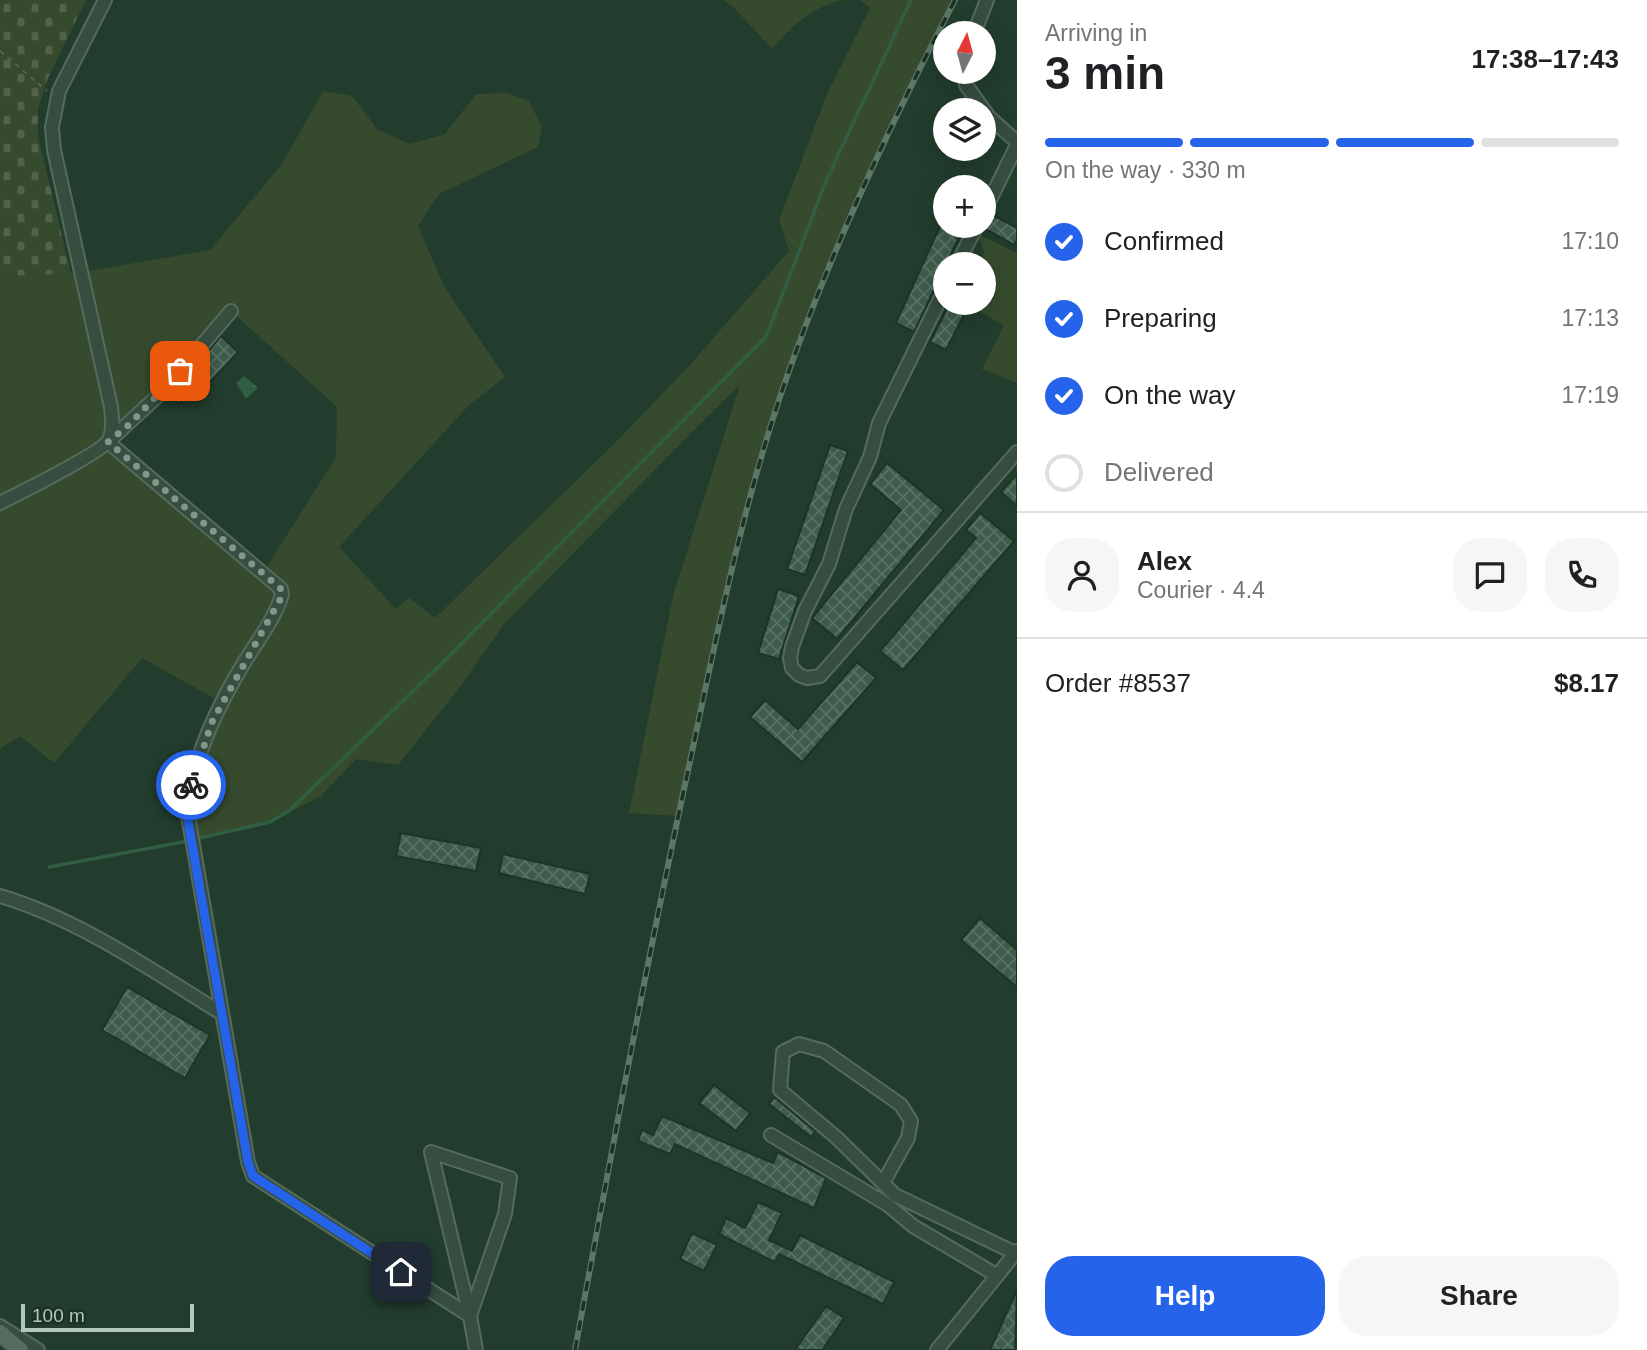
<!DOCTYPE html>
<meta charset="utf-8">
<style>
body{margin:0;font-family:Arial,sans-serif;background:#f6f6f6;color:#202124;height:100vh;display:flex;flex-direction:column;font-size:26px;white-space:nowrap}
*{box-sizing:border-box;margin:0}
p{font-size:23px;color:#757577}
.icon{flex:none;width:38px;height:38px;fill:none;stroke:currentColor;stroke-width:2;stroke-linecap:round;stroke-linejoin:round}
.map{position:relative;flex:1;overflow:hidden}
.sheet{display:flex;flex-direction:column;background:#fff;width:630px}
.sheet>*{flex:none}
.needle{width:46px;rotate:6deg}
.controls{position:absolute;left:933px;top:21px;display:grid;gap:14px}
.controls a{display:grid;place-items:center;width:63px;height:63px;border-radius:50%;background:#fff;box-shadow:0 4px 18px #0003;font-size:35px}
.scale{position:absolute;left:21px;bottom:18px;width:173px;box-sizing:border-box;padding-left:7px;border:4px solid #b2c8bb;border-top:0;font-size:19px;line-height:24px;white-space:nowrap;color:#b2c8bb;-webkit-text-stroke:5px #1c3224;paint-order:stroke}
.pin{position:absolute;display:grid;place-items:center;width:60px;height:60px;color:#fff;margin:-30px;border-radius:14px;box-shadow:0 4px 10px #0006}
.courier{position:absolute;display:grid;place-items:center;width:70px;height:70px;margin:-35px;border:5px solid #2563eb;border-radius:50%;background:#fff;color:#222;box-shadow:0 2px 9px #0007}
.head em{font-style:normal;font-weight:800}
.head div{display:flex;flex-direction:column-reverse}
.head{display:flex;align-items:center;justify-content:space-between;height:119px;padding:0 28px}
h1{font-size:46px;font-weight:800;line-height:52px}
.bar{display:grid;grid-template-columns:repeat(4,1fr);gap:10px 7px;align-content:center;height:84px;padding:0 28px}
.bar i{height:9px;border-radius:5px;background:#e0e0e0}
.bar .active{background:#2563eb}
.bar p{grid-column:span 4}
.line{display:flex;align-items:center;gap:18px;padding:0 28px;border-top:2px solid #e0e0e0}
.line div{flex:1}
.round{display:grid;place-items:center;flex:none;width:74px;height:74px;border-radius:28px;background:#f6f6f6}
ol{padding:0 28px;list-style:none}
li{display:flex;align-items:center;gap:21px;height:77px}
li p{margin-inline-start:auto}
li .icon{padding:7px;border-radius:50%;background:#2563eb;color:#fff;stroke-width:4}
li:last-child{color:#757577}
li i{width:38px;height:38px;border:4px solid #e0e0e0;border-radius:50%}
.button{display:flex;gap:14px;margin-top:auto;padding:14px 28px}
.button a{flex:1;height:80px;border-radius:28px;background:#2563eb;color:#fff;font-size:28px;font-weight:800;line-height:80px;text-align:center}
.button a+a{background:#f6f6f6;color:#202124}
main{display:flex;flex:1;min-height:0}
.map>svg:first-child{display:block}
</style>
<main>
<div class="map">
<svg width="1017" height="1350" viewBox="0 0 1017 1350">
<defs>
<pattern id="cemetery-stones" width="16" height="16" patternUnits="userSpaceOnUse" patternTransform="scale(1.75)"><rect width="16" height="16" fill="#364b2e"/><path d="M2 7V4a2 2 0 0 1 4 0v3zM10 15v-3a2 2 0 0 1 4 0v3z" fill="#51634a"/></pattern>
<pattern id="water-ripples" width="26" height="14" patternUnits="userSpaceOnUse" patternTransform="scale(1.75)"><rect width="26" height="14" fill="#305e42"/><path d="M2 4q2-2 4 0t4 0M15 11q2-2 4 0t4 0" fill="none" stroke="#4c745b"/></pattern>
<pattern id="building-cross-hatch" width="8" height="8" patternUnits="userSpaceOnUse" patternTransform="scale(1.75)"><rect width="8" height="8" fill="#3e5c4b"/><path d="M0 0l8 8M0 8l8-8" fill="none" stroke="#587263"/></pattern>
</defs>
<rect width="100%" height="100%" fill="#223d2d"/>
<path fill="#364b2e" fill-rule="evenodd" d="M 724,0 L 846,0 C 813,5 793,25 772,49 L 735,9 Z
M 860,0 L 955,0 C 889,126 829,254 783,389 C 736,528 708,673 678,816 L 629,813 L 674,592 L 740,385 L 692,432 L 504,624 L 459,688 L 398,765 L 356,759 L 321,796 L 270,822 L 192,840 L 187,810 L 221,702 L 142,658 L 54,763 L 20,736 L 0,749 L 0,276 L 71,274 L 210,250 L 282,164 L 323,91 L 352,96 L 378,130 L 410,144 L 445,134 L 476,94 L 507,93 L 529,101 L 542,127 L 538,147 L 439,194 L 418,226 L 445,288 L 505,377 L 470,404 L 339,547 L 396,609 L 409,598 L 435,618 L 614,444 L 689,366 L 789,251 L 779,220 L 828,92 L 870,8 ZM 231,311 L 337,407 L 336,457 L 263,573 L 108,443 Z
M 978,234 L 1017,253 L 1017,383 L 982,369 L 1004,326 L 966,303 L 984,303 L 984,264 L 979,264 L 984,253 Z"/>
<path fill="url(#cemetery-stones)" d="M 0,0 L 86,0 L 48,78 L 38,109 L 38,136 L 71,274 L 0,276 Z"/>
<path fill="url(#water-ripples)" d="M 244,376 L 258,388 L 246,399 L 236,383 Z"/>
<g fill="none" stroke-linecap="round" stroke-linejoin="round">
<path stroke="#305e42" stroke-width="3.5" d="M 195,839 L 270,822 L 289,811 L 441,664 L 764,339 L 770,327 L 826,181 L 911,0
M 49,867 L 188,841"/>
</g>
<path fill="url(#building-cross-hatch)" stroke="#1e3426" stroke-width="2" d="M 993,215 L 1017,228 L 1017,240 L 1014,245 L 985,229 Z
M 941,224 L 961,233 L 914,332 L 896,323 Z
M 950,303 L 970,303 L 946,350 L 930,342 Z
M 221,336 L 238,352 L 210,382 L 204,376 L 179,404 L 173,398 L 198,370 L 195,367 Z
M 830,445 L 848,451 L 805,575 L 787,569 Z
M 887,463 L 944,510 L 837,639 L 812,618 L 901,510 L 870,484 Z
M 1017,474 L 1017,506 L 1001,492 Z
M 980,513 L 1014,541 L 903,670 L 880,651 L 976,538 L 966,530 Z
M 778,589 L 799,596 L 779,659 L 758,653 Z
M 857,662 L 876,678 L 802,762 L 750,717 L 765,700 L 798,729 Z
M 401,833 L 481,848 L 476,871 L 396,856 Z
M 503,854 L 590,874 L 585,894 L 499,873 Z
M 980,918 L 1017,950 L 1017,987 L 961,940 Z
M 127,987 L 210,1035 L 185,1078 L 102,1030 Z
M 714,1085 L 750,1113 L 736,1131 L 699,1103 Z
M 774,1097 L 815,1131 L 811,1137 L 769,1104 Z
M 662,1116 L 773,1163 L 778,1152 L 826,1178 L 814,1208 L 675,1144 L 670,1154 L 638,1141 L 642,1130 L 653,1135 Z
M 758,1202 L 782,1213 L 769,1240 L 792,1251 L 800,1235 L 894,1282 L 883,1304 L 779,1254 L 775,1262 L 719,1234 L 726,1218 L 745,1228 Z
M 692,1233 L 717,1245 L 704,1271 L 680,1259 Z
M 1017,1290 L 1015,1350 L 990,1350 Z
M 826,1306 L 844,1318 L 834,1333 L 822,1350 L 795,1350 Z"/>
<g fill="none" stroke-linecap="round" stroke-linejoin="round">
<defs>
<path id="minor" d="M 974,33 L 987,0
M 967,72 L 966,85 L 989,117 L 1017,142
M 984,212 L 1017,145
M 957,264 L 977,226
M 945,289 L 879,423 L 870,457 L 846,509 L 829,564 L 805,611 L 792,647 L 790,658 L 792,668 L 799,675 L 807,678 L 820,676 L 1017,452
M 231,311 L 163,391 L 108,442 L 273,582 L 281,589 L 282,595 C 275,618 258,640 245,661 C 217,707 194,755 187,810 L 248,1162 L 253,1176 L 470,1316 L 476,1350
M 0,503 C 18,494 102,452 109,440 C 114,430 112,417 111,407 L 54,150 L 52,127 L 59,91 L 105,0
M 0,896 C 80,920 150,969 221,1013
M 771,1135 L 888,1205 L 913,1226 L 996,1275
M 431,1152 L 510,1178 L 505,1214 L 470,1316 Z
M 883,1183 L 908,1138 L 911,1121 L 901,1105 L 824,1051 L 799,1044 L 783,1052 L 780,1090 L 837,1138 L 895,1195 L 1015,1253
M 0,1326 L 38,1350
M 937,1350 L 1017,1251"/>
<path id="major" d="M 0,1333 L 20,1350"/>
</defs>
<use href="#minor" stroke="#546b5d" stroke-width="16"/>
<use href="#major" stroke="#42594b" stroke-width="19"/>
<path stroke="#50664f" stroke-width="2" stroke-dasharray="5 5" stroke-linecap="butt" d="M 0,51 L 47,91"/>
<use href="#minor" stroke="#364d3f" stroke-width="12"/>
<use href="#major" stroke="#546d5e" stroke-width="16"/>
<defs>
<path id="rail" d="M 575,1350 C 611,1155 647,960 689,766 C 716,639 741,511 783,388 C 829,254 889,126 955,0"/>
</defs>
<use href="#rail" stroke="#5c7767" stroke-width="6"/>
<use href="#rail" stroke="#1c3224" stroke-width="3.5" stroke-dasharray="10" stroke-linecap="butt"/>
</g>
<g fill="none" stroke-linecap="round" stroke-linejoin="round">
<path stroke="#809789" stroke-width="7" stroke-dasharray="0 12.6" d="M 180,371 L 130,424 L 108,442 L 273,582 L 281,589 L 282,596 L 212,722 L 191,785"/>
<path stroke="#2563eb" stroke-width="9" d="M 191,785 L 187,810 L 189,827 L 248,1162 L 253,1176 L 401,1272"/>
</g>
</svg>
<div class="controls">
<a><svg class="needle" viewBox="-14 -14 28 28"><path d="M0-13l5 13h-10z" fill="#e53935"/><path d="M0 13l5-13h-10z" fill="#757577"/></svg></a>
<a><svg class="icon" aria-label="layers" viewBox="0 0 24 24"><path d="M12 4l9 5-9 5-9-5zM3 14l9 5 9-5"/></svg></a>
<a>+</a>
<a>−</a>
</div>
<div class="scale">100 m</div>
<div class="pin" style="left:180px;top:371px;background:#ea580c"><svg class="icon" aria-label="bag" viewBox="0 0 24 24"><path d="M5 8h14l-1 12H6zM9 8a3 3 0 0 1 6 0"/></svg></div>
<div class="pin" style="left:401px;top:1272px;background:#1f2937"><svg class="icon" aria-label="home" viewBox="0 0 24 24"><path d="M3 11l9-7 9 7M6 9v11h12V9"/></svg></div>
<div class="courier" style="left:191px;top:785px"><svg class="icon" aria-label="bike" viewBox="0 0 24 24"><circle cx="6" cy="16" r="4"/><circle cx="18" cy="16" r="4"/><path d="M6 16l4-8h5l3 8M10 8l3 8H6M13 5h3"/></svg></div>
</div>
<section class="sheet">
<div class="head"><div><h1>3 min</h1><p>Arriving in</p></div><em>17:38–17:43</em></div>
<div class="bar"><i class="active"></i><i class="active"></i><i class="active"></i><i></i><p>On the way · 330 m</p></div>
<ol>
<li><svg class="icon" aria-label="check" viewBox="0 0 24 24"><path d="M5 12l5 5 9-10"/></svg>Confirmed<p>17:10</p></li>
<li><svg class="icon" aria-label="check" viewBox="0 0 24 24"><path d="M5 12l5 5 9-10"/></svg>Preparing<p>17:13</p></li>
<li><svg class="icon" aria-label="check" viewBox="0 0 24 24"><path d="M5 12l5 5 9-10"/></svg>On the way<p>17:19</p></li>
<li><i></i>Delivered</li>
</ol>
<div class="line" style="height:126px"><a class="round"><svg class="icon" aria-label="person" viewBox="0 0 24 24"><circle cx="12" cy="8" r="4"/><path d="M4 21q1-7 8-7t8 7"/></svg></a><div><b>Alex</b><p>Courier · 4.4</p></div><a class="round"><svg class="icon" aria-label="chat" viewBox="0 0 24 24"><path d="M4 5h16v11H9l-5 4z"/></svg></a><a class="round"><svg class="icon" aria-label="phone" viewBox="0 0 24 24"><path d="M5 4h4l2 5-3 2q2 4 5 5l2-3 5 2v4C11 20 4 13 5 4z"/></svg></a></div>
<div class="line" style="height:91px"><div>Order #8537</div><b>$8.17</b></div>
<div class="button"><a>Help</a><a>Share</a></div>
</section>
</main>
